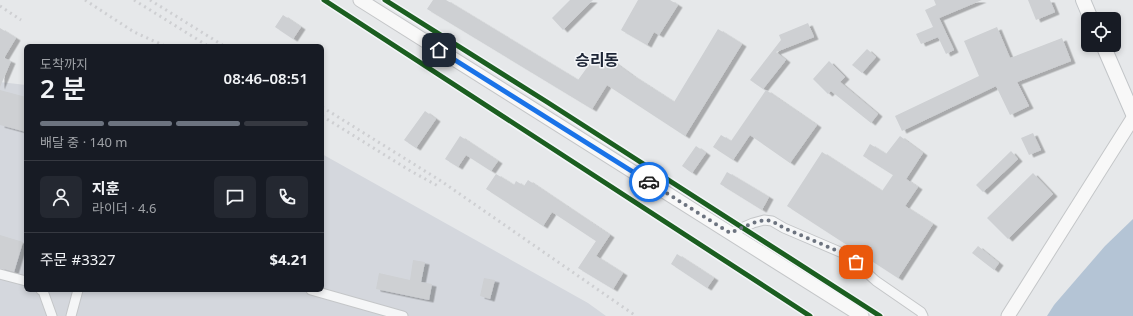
<!DOCTYPE html>
<html lang="ko">
<meta charset="utf-8">
<style>
body{margin:0;font-family:"Noto Sans","Noto Sans KR",sans-serif;background:#242831;color:#f1f3f6;height:100vh;display:flex;flex-direction:column;font-size:15px;white-space:nowrap}
*{box-sizing:border-box;margin:0}
p{font-size:13px;color:#9ea1a6}
.icon{flex:none;width:22px;height:22px;fill:none;stroke:currentColor;stroke-width:2;stroke-linecap:round;stroke-linejoin:round}
.map{position:relative;flex:1;overflow:hidden}
.sheet{position:absolute;left:24px;top:44px;width:300px;height:248px;display:flex;flex-direction:column;background:#171b24;border-radius:6px;box-shadow:0 2px 6px #0003}
.sheet>*{flex:none}
.tools{position:absolute;left:1081px;top:12px;display:grid;gap:8px}
.tools a{display:grid;place-items:center;width:40px;height:40px;border-radius:6px;background:#171b24;box-shadow:0 2px 6px #0003;font-size:20px}
.pin{position:absolute;display:grid;place-items:center;width:34px;height:34px;color:#fff;margin:-17px;border-radius:8px;box-shadow:0 2px 6px #0006}
.courier{position:absolute;display:grid;place-items:center;width:40px;height:40px;margin:-20px;border:3px solid #1a73e8;border-radius:50%;background:#fff;color:#222;box-shadow:0 1px 5px #0007}
.head em{font-style:normal;font-weight:600}
.head div{display:flex;flex-direction:column-reverse}
.head{display:flex;align-items:center;justify-content:space-between;height:68px;padding:0 16px}
h1{font-size:26px;font-weight:600;line-height:30px}
.bar{display:grid;grid-template-columns:repeat(4,1fr);gap:6px 4px;align-content:center;height:48px;padding:0 16px}
.bar i{height:5px;border-radius:3px;background:#363941}
.bar .selected{background:#6c737f}
.bar p{grid-column:span 4}
.line{display:flex;align-items:center;gap:10px;padding:0 16px;border-top:1px solid #363941}
.line div{flex:1}
.round{display:grid;place-items:center;flex:none;width:42px;height:42px;border-radius:6px;background:#242831}
.map>svg:first-child{display:block}
</style>
<div class="map">
<svg width="1133" height="316" viewBox="0 0 1133 316">
<defs>
<filter id="shadow"><feDropShadow dx="4.5" dy="2.5" stdDeviation="0" flood-color="#0004"/></filter>
</defs>
<rect width="100%" height="100%" fill="#e6e8ea"/>
<path fill="#d4d7dd" d="M 0,82 L 26,85 L 26,290 L 322,290 L 322,154 L 588,303 L 606,316 L 0,316 Z"/>
<path fill="#b4c4d5" d="M 1133,219 L 1133,316 L 1047,316 L 1054,305 L 1105,246 Z"/>
<path fill="#ced0d3" filter="url(#shadow)" d="M 433,0 L 446,0 L 578,80 L 599,51 L 632,75 L 674,102 L 718,29 L 742,44 L 685,136 L 607,85 L 592,109 L 427,9 Z
M 570,0 L 593,0 L 563,30 L 552,18 Z
M 638,0 L 670,0 L 678,5 L 659,35 L 654,32 L 647,45 L 621,30 Z
M 934,0 L 982,0 L 939,18 L 954,50 L 946,54 L 938,37 L 921,44 L 916,34 L 933,27 L 925,10 L 936,5 Z
M 1028,0 L 1050,0 L 1055,12 L 1036,20 Z
M 283,15 L 301,27 L 293,39 L 275,27 Z
M 808,23 L 814,37 L 776,52 L 786,60 L 763,89 L 750,80 L 781,40 L 779,35 Z
M 997,27 L 1010,58 L 1062,38 L 1071,61 L 1017,82 L 1029,106 L 1010,115 L 996,86 L 902,131 L 895,116 L 979,76 L 964,41 Z
M 0,28 L 16,38 L 4,58 L 11,61 L 0,87 Z
M 867,49 L 876,57 L 862,73 L 852,65 Z
M 829,61 L 845,77 L 840,82 L 878,114 L 871,123 L 831,91 L 828,94 L 813,79 Z
M 0,90 L 26,97 L 26,132 L 0,125 Z
M 766,90 L 817,125 L 790,163 L 750,135 L 733,160 L 713,147 L 721,135 L 731,141 Z
M 425,111 L 436,119 L 416,148 L 404,140 Z
M 1033,133 L 1041,150 L 1029,155 L 1021,138 Z
M 460,136 L 498,161 L 491,171 L 466,155 L 458,167 L 445,159 Z
M 900,136 L 923,153 L 906,179 L 918,187 L 905,206 L 933,224 L 898,278 L 787,206 L 822,152 L 882,191 L 893,175 L 863,156 L 870,144 L 886,154 Z
M 696,146 L 706,153 L 692,173 L 682,166 Z
M 1011,151 L 1018,159 L 983,192 L 976,185 Z
M 727,172 L 769,197 L 762,210 L 720,184 Z
M 1033,173 L 1053,194 L 1008,239 L 987,218 Z
M 496,174 L 514,185 L 516,181 L 524,186 L 528,180 L 610,235 L 596,256 L 623,273 L 613,289 L 578,268 L 596,241 L 552,212 L 543,226 L 486,189 Z
M 0,235 L 23,242 L 14,272 L 0,268 Z
M 978,246 L 999,263 L 994,270 L 972,253 Z
M 677,254 L 714,278 L 707,288 L 671,264 Z
M 413,260 L 425,262 L 421,282 L 432,284 L 429,300 L 376,289 L 379,273 L 410,280 Z
M 484,278 L 495,280 L 490,299 L 480,296 Z"/>
<g fill="none" stroke-linecap="round" stroke-linejoin="round">
<defs>
<path id="minor" d="M 730,233 L 753,223 L 764,220 L 772,221 L 784,228 L 847,255 L 876,281 L 921,312 L 923,316
M 0,274 L 26,281
M 41,290 L 43,291 L 52,316
M 311,290 L 403,316
M 71,316 L 78,290"/>
<path id="secondary" d="M 360,0 L 862,316
M 1008,316 L 1133,118"/>
<path id="primary" d="M 1083,0 L 1091,19
M 1103,45 L 1133,114"/>
</defs>
<use href="#minor" stroke="#c4c6c8" stroke-width="11"/>
<use href="#secondary" stroke="#c4c6c8" stroke-width="15"/>
<use href="#primary" stroke="#c2c5c8" stroke-width="16"/>
<use href="#minor" stroke="#f5f6f7" stroke-width="9"/>
<use href="#secondary" stroke="#f8f8f8" stroke-width="13"/>
<use href="#primary" stroke="#f8f8f8" stroke-width="14"/>
<path stroke="#cecfd2" stroke-width="3" stroke-dasharray="2 4" stroke-linecap="butt" d="M 85,0 L 134,32 L 165,46
M 134,0 L 208,46
M 150,0 L 224,46
M 0,6 L 21,20
M 322,107 L 441,181 L 636,316
M 322,116 L 409,170 L 438,186"/>
<defs>
<path id="cycleway" d="M 324,0 L 810,316
M 385,0 L 547,102 L 880,316"/>
</defs>
<use href="#cycleway" stroke="#f4f6f9" stroke-width="8"/>
<use href="#cycleway" stroke="#1b5e20" stroke-width="5"/>
</g>
<g fill="none" stroke-linecap="round" stroke-linejoin="round">
<path stroke="#6c737f" stroke-width="4" stroke-dasharray="0 7.2" d="M 649,182 L 730,233 L 753,223 L 764,220 L 772,221 L 784,228 L 847,255 L 856,262"/>
<path stroke="#1a73e8" stroke-width="5" d="M 439,50 L 649,182"/>
</g>
<g text-anchor="middle" stroke-width="3" stroke-linejoin="round" paint-order="stroke">
<g font-size="16" font-weight="bold" fill="#1d2536" stroke="#f4f6f9">
<text x="597" y="66">승리동</text>
</g>
</g>
</svg>
<div class="tools">
<a><svg class="icon" aria-label="locate" viewBox="0 0 24 24"><circle cx="12" cy="12" r="6"/><path d="M12 2v4M12 18v4M2 12h4M18 12h4"/></svg></a>
</div>
<div class="pin" style="left:856px;top:262px;background:#ea580c"><svg class="icon" aria-label="bag" viewBox="0 0 24 24"><path d="M5 8h14l-1 12H6zM9 8a3 3 0 0 1 6 0"/></svg></div>
<div class="pin" style="left:439px;top:50px;background:#1f2937"><svg class="icon" aria-label="home" viewBox="0 0 24 24"><path d="M3 11l9-7 9 7M6 9v11h12V9"/></svg></div>
<div class="courier" style="left:649px;top:182px"><svg class="icon" aria-label="car" viewBox="0 0 24 24"><path d="M5 17H2v-5l4-1 3-4h7l3 4 3 1v5h-3M9 17h6M6 11h13"/><circle cx="7" cy="17" r="2"/><circle cx="17" cy="17" r="2"/></svg></div>
<section class="sheet">
<div class="head"><div><h1>2 분</h1><p>도착까지</p></div><em>08:46–08:51</em></div>
<div class="bar"><i class="selected"></i><i class="selected"></i><i class="selected"></i><i></i><p>배달 중 · 140 m</p></div>
<div class="line" style="height:72px"><a class="round"><svg class="icon" aria-label="person" viewBox="0 0 24 24"><circle cx="12" cy="8" r="4"/><path d="M4 21q1-7 8-7t8 7"/></svg></a><div><b>지훈</b><p>라이더 · 4.6</p></div><a class="round"><svg class="icon" aria-label="chat" viewBox="0 0 24 24"><path d="M4 5h16v11H9l-5 4z"/></svg></a><a class="round"><svg class="icon" aria-label="phone" viewBox="0 0 24 24"><path d="M5 4h4l2 5-3 2q2 4 5 5l2-3 5 2v4C11 20 4 13 5 4z"/></svg></a></div>
<div class="line" style="height:52px"><div>주문 #3327</div><b>$4.21</b></div>
</section>
</div>
